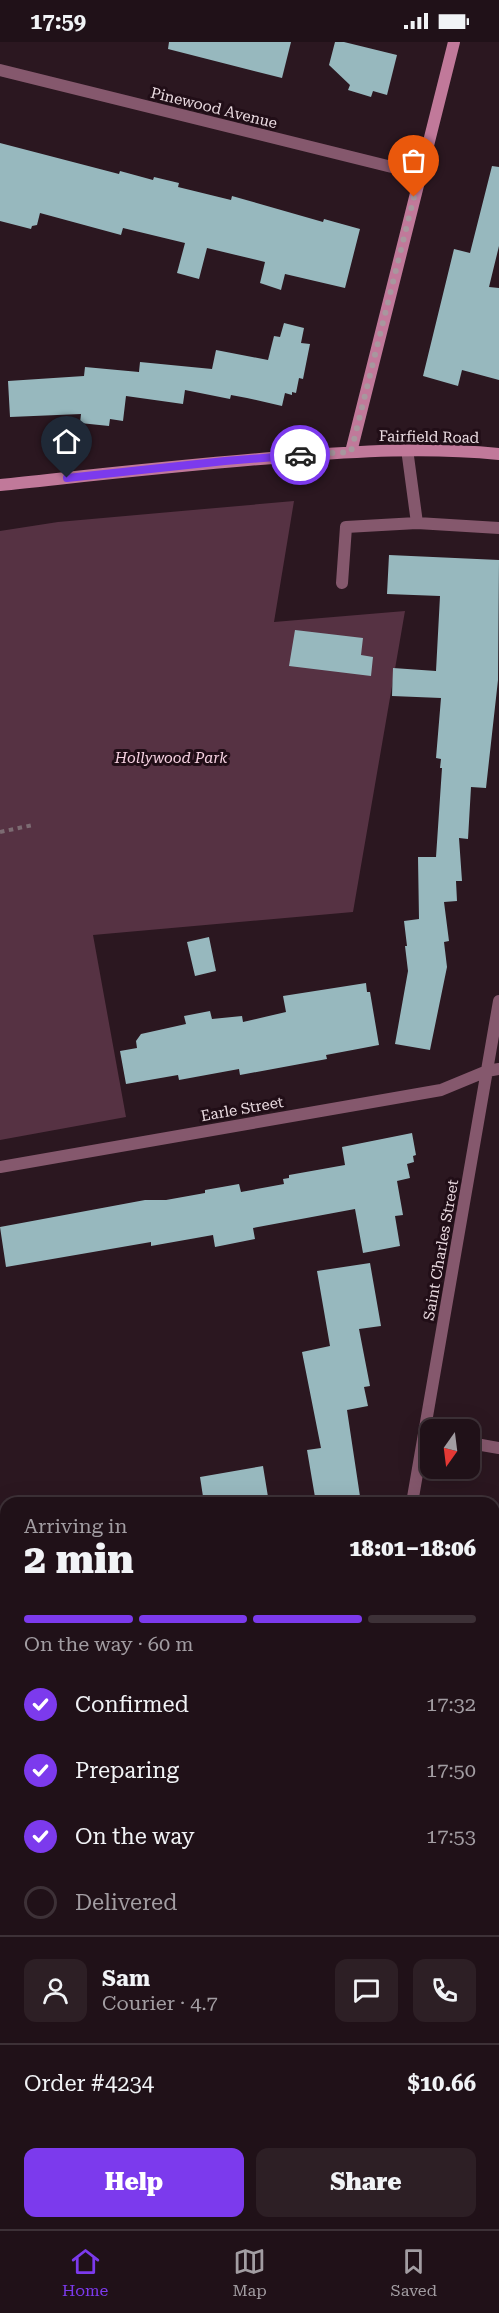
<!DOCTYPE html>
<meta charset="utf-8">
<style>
body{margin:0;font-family:"Roboto Serif",serif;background:#2d1f25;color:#f1f3f6;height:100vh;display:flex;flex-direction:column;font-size:22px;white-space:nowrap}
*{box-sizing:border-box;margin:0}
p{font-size:20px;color:#a29da2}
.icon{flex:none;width:33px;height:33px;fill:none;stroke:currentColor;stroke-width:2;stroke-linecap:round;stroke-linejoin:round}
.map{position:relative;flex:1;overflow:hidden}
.sheet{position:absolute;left:0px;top:1455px;width:500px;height:732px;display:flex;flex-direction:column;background:#201118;border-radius:18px 18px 0 0;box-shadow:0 6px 24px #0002,0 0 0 2px #3d3137}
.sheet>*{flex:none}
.needle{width:39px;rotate:194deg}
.tools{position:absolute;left:420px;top:1377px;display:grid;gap:12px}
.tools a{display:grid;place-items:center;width:60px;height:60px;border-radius:12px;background:#201118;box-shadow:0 6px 24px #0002,0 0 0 2px #3d3137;font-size:30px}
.pin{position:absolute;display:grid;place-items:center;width:51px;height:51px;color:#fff;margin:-62px -26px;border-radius:50% 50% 50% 0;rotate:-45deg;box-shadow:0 0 6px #0007}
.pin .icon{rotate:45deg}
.courier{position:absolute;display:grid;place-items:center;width:60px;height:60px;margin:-30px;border:4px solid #7c3aed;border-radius:50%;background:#fff;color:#222;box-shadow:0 2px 8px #0007}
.head em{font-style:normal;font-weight:800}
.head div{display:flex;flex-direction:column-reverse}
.head{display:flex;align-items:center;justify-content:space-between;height:102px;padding:0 24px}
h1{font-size:39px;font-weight:800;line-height:45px}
.bar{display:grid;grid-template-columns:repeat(4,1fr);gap:9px 6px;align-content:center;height:72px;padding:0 24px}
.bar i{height:8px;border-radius:4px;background:#3d3137}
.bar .active{background:#7c3aed}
.bar p{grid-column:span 4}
.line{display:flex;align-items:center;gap:15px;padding:0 24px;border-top:2px solid #3d3137}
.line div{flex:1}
.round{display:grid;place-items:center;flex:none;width:63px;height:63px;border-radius:12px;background:#2d1f25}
ol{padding:0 24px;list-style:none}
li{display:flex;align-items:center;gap:18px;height:66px}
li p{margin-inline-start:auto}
li .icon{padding:6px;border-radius:50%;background:#7c3aed;color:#fff;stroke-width:4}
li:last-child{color:#a29da2}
li i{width:33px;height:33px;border:3px solid #3d3137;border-radius:50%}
.primary-button{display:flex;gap:12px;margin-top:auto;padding:12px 24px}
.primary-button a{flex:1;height:69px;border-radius:12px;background:#7c3aed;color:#fff;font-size:24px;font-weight:800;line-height:69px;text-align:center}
.primary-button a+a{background:#2d1f25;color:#f1f3f6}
.status{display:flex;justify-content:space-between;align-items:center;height:42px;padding:0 30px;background:#201118;direction:ltr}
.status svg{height:16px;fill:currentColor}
.dock{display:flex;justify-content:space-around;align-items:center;height:84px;border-top:2px solid #3d3137;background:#201118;font-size:16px;color:#a29da2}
.dock a{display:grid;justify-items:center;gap:3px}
.dock .active{color:#7c3aed}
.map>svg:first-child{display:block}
</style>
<div class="status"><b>17:59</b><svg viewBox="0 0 49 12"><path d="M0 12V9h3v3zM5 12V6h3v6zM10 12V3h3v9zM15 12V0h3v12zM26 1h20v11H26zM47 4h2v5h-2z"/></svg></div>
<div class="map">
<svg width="499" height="2187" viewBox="0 0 499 2187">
<rect width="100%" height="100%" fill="#2b1720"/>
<path fill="#563243" d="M 294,459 L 274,580 L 405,569 L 353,870 L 93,893 L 126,1075 L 0,1098 L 0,489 L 58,480 Z"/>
<path fill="#97b8be" d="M 169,0 L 291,0 L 282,36 L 168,7 Z
M 335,0 L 344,0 L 397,13 L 387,53 L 373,49 L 371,55 L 348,48 L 350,43 L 329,23 Z
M 0,101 L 119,132 L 120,129 L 153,138 L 154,135 L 179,141 L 178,145 L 231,158 L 232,154 L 323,180 L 324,177 L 360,187 L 345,246 L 285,232 L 281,248 L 260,241 L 265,220 L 207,206 L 199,237 L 177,231 L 185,201 L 123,186 L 121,193 L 40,171 L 37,183 L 32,184 L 31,187 L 0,179 Z
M 492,124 L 499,125 L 499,204 L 489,245 L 499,246 L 499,338 L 462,328 L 458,344 L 423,334 L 454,207 L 470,211 Z
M 284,281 L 304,286 L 301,301 L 310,302 L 303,337 L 299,336 L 296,351 L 292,350 L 292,353 L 285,351 L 282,364 L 247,356 L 231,353 L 230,357 L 185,348 L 183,362 L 126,354 L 123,379 L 110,377 L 109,384 L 80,381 L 81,372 L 10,375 L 8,339 L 84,334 L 85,325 L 139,330 L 140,320 L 212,327 L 216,308 L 268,318 L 274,294 L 280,295 Z
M 389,513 L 499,518 L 498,638 L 486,746 L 471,745 L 468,797 L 459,796 L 462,839 L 456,839 L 457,859 L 444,860 L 449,899 L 444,900 L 447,925 L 430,1008 L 395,1002 L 408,929 L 405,904 L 407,904 L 404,879 L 419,877 L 418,815 L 436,815 L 442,726 L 440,726 L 441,717 L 436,716 L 441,656 L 392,654 L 393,626 L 436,629 L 440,554 L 387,552 Z
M 295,588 L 363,596 L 361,613 L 373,615 L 371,634 L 289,624 Z
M 209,895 L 216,929 L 195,934 L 187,900 Z
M 366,941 L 367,950 L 370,950 L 379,1003 L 326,1013 L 327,1017 L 240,1033 L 239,1027 L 179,1038 L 178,1033 L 126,1042 L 120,1009 L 137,1006 L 136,999 L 141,992 L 186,982 L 184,974 L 210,969 L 212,977 L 242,974 L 243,980 L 286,970 L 283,954 Z
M 412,1091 L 416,1113 L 413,1114 L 414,1120 L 407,1122 L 410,1136 L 397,1139 L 403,1173 L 395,1174 L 400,1204 L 363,1211 L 355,1167 L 253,1186 L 255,1197 L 215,1205 L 213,1193 L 151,1204 L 151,1200 L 6,1225 L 0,1185 L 145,1158 L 166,1158 L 205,1151 L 205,1148 L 239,1142 L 241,1150 L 284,1142 L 283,1137 L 289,1136 L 289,1133 L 345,1123 L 342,1105 Z
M 370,1221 L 381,1284 L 359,1287 L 370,1344 L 364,1345 L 368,1364 L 347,1368 L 361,1461 L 316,1461 L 307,1408 L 321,1406 L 302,1310 L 330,1304 L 317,1229 Z
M 263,1424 L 269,1461 L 204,1461 L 200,1435 Z"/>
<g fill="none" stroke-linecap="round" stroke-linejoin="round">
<path stroke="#7c6b72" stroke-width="4" stroke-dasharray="4.5 4.5" stroke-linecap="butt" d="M 0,790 L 33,783"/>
<path stroke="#85586d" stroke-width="12" d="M 407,407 L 417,481 L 499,486
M 342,541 L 346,485 L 417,481"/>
<path stroke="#85586d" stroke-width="12" d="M 0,28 L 420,132
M 0,1125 L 441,1048 L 487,1029 L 499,1027
M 470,1401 L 499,1406
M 412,1461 L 499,959
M 0,1568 L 6,1567
M 494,1767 L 499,1768
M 0,2072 L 6,2073
M 494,2148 L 499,2149
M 283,2187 L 284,2181"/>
<path stroke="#c1799a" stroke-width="12" d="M 351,410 L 454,0
M 0,443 C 95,433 190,422 285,415 C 357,409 427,405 499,412"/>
</g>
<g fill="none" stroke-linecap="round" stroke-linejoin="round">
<path stroke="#a8979e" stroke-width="6" stroke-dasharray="0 10.8" d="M 300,413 L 351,410 L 414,155"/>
<path stroke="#7c3aed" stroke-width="8" d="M 67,436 L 225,419 L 300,413"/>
</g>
<g text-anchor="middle" stroke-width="6" stroke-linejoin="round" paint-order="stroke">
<g font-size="15" fill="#ebdce2" stroke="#210e17">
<text transform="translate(214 66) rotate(14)" y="5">Pinewood Avenue</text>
<text transform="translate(429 395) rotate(1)" y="5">Fairfield Road</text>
<text transform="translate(242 1067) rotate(-10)" y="5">Earle Street</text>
<text transform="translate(441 1208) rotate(-80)" y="5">Saint Charles Street</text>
</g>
<g font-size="15" font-style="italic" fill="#f7d2e2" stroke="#210e17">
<text x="171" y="721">Hollywood Park</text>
</g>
</g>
</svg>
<div class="tools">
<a><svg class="needle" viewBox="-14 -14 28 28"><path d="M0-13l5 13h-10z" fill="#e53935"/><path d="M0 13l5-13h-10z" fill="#a29da2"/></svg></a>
</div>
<div class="pin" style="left:414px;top:155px;background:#ea580c"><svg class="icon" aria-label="bag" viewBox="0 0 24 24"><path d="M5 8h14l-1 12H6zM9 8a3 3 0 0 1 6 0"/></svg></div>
<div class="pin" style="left:67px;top:436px;background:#1f2937"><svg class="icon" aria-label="home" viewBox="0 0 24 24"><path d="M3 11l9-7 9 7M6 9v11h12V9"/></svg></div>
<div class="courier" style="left:300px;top:413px"><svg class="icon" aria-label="car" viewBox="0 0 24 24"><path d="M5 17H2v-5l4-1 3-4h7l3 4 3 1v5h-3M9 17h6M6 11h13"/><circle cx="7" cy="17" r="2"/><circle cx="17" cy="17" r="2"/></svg></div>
<section class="sheet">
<div class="head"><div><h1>2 min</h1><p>Arriving in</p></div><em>18:01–18:06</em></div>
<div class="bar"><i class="active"></i><i class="active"></i><i class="active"></i><i></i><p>On the way · 60 m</p></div>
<ol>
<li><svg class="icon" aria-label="check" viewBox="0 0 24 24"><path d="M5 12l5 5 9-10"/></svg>Confirmed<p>17:32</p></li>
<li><svg class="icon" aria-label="check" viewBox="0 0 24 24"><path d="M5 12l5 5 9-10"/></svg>Preparing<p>17:50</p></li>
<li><svg class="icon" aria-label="check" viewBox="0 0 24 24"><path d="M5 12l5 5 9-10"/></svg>On the way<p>17:53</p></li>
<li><i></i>Delivered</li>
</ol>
<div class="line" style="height:108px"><a class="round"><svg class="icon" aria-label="person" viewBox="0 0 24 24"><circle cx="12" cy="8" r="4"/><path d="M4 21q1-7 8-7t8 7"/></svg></a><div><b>Sam</b><p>Courier · 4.7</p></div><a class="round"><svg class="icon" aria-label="chat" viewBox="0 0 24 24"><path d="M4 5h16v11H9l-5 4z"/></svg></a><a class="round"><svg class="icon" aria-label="phone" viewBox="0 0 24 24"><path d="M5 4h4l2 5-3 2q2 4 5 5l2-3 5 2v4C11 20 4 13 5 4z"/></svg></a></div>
<div class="line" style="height:78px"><div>Order #4234</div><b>$10.66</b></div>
<div class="primary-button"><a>Help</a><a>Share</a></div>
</section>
</div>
<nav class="dock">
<a class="active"><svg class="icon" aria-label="home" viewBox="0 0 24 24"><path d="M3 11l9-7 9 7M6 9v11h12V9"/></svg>Home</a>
<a><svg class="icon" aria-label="map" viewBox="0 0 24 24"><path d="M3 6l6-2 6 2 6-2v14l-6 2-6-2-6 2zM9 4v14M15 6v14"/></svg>Map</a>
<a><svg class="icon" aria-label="saved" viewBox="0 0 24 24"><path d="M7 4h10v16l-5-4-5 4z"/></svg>Saved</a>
</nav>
